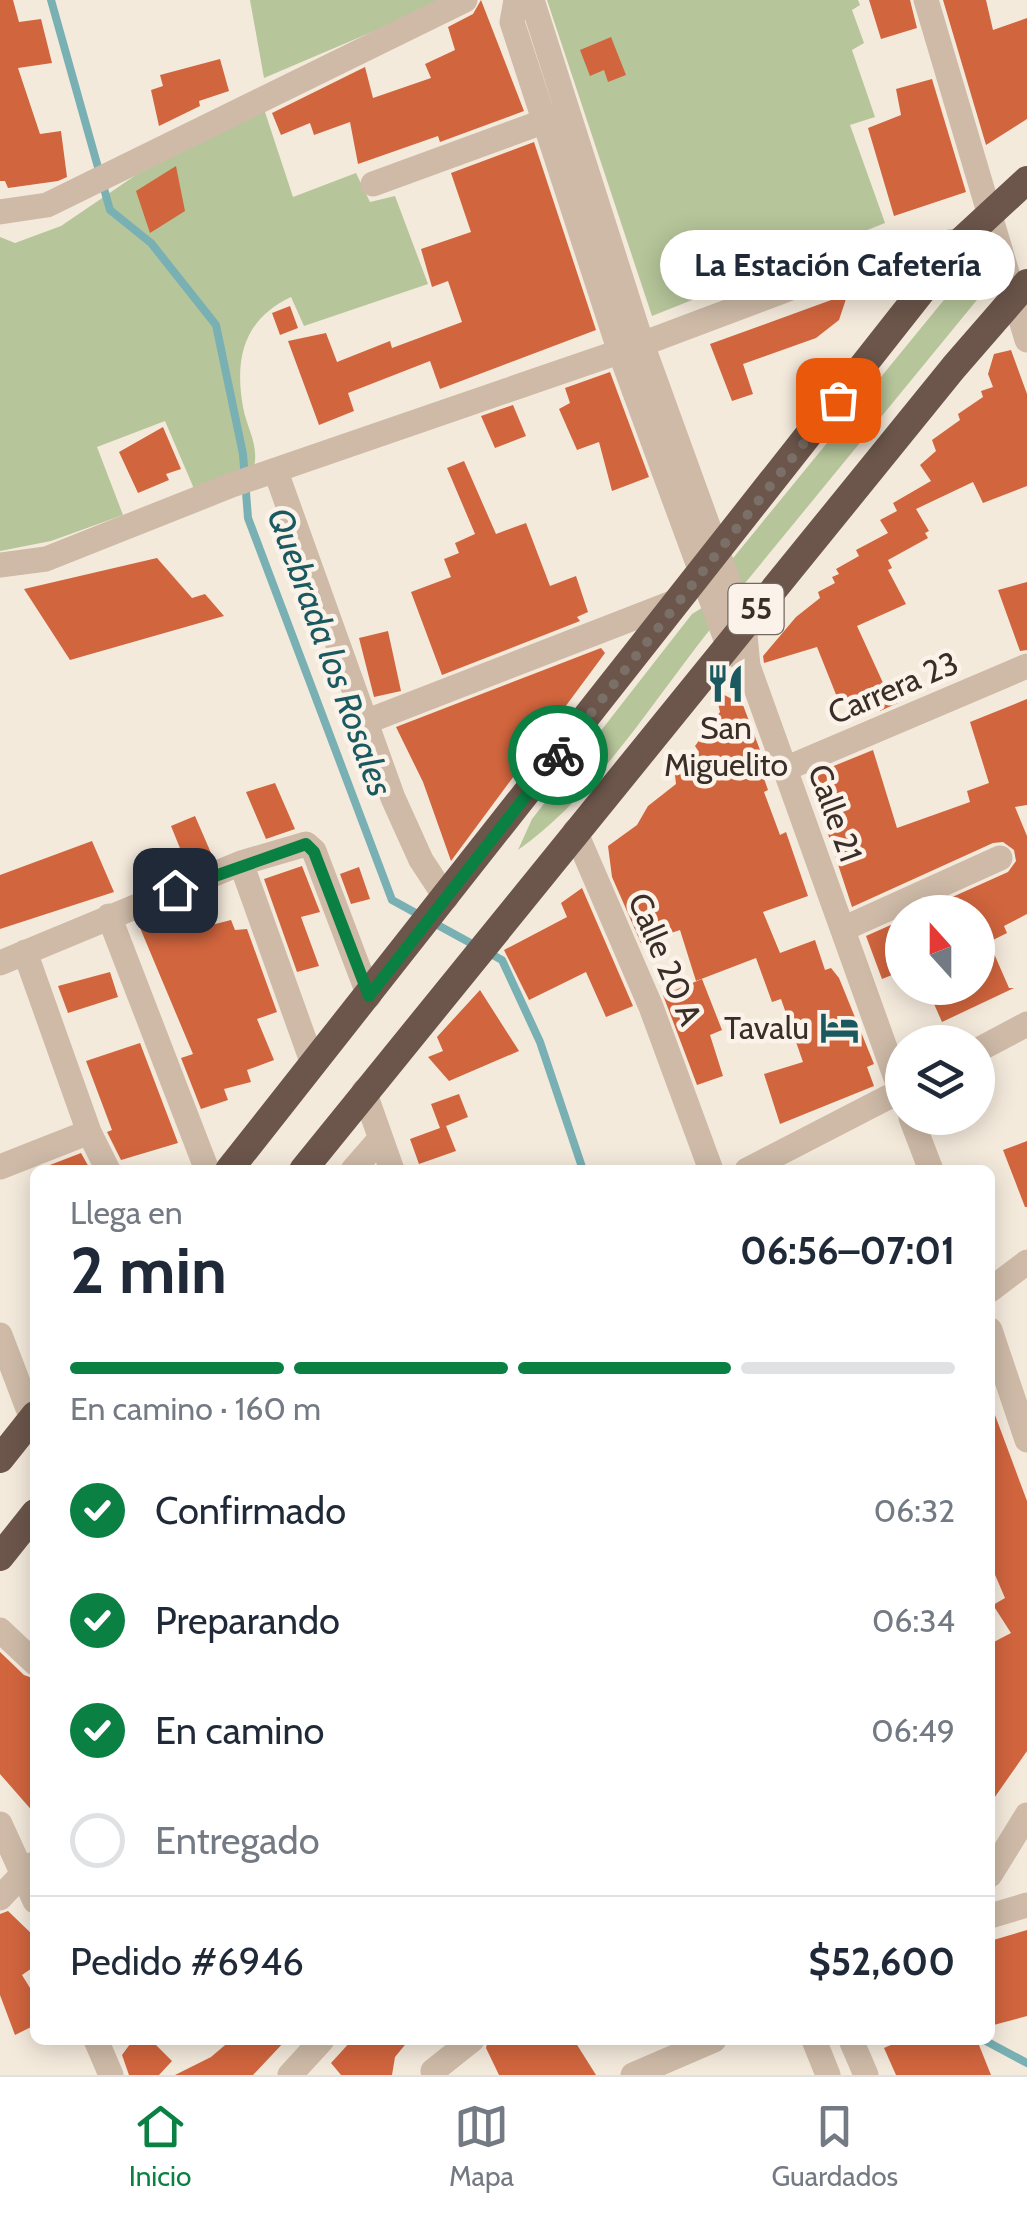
<!DOCTYPE html>
<html lang="es">
<meta charset="utf-8">
<style>
body{margin:0;font-family:Cabin,sans-serif;background:#f6f6f7;color:#1f2937;height:100vh;display:flex;flex-direction:column;font-size:38px;white-space:nowrap}
*{box-sizing:border-box;margin:0}
p{font-size:32px;color:#747a83}
.icon{flex:none;width:55px;height:55px;fill:none;stroke:currentColor;stroke-width:2;stroke-linecap:round;stroke-linejoin:round}
.map{position:relative;flex:1;overflow:hidden}
.side{position:absolute;left:30px;top:1165px;width:965px;height:880px;display:flex;flex-direction:column;background:#fff;border-radius:15px;box-shadow:0 5px 25px #0003}
.side>*{flex:none}
.needle{width:65px;rotate:339deg}
.controls{position:absolute;left:885px;top:895px;display:grid;gap:20px}
.controls a{display:grid;place-items:center;width:110px;height:110px;border-radius:50%;background:#fff;box-shadow:0 5px 25px #0003;font-size:50px}
.pin{position:absolute;display:grid;place-items:center;width:85px;height:85px;color:#fff;margin:-42px;border-radius:20px;box-shadow:0 5px 15px #0006}
.courier{position:absolute;display:grid;place-items:center;width:100px;height:100px;margin:-50px;border:8px solid #0b8043;border-radius:50%;background:#fff;color:#222;box-shadow:0 2px 12px #0007}
.bubble{position:absolute;height:70px;border-radius:35px;background:#fff;box-shadow:0 5px 25px #0003;font-size:32px;font-weight:700;line-height:70px;text-align:center}
.overview em{font-style:normal;font-weight:700}
.overview div{display:flex;flex-direction:column-reverse}
.overview{display:flex;align-items:center;justify-content:space-between;height:170px;padding:0 40px}
h1{font-size:65px;font-weight:700;line-height:75px}
.bar{display:grid;grid-template-columns:repeat(4,1fr);gap:15px 10px;align-content:center;height:120px;padding:0 40px}
.bar i{height:12px;border-radius:8px;background:#e0e1e3}
.bar .on{background:#0b8043}
.bar p{grid-column:span 4}
.line{display:flex;align-items:center;gap:25px;padding:0 40px;border-top:2px solid #e0e1e3}
.line div{flex:1}
ol{padding:0 40px;list-style:none}
li{display:flex;align-items:center;gap:30px;height:110px}
li p{margin-inline-start:auto}
li .icon{padding:10px;border-radius:50%;background:#0b8043;color:#fff;stroke-width:4}
li:last-child{color:#747a83}
li i{width:55px;height:55px;border:5px solid #e0e1e3;border-radius:50%}
.tabs{display:flex;justify-content:space-around;align-items:center;height:140px;border-top:2px solid #e0e1e3;background:#fff;font-size:28px;color:#747a83}
.tabs a{display:grid;justify-items:center;gap:5px}
.tabs .on{color:#0b8043}
.map>svg:first-child{display:block}
</style>
<div class="map">
<svg width="1027" height="2075" viewBox="0 0 1027 2075">
<rect width="100%" height="100%" fill="#f4eadc"/>
<path fill="#b6c59a" d="M 250,0 L 447,0 L 264,78 Z
M 547,0 L 858,0 L 860,5 L 852,10 L 864,43 L 852,50 L 875,117 L 850,125 L 885,223 L 652,316 Z
M 264,109 L 293,197 L 356,173 L 370,202 L 395,196 L 428,284 L 304,326 L 291,297 C 245,319 234,356 243,407 C 247,429 259,444 254,467 L 195,491 L 165,421 L 97,447 L 123,515 L 51,541 L 0,551 L 0,237 L 15,243 L 61,226 L 136,175 Z
M 970,268 L 981,295 L 732,599 L 720,574 Z
M 705,606 L 712,627 C 652,702 597,794 518,850 L 532,819 L 692,614 Z"/>
<g fill="none" stroke-linecap="round" stroke-linejoin="round">
<path stroke="#78b0b4" stroke-width="8" d="M 51,0 L 110,210 L 151,243 L 216,325 L 243,454 L 248,518 L 392,900 L 476,946
M 489,953 L 502,960 L 540,1042 L 583,1170
M 984,2040 L 1027,2063"/>
</g>
<path fill="#d1653e" d="M 0,0 L 13,0 L 19,22 L 41,19 L 52,63 L 18,68 L 40,134 L 61,131 L 67,177 L 58,181 L 8,188 L 5,181 L 0,181 Z
M 481,0 L 524,111 L 440,142 L 438,136 L 358,164 L 350,122 L 314,135 L 310,123 L 281,135 L 272,113 L 365,67 L 373,98 L 431,78 L 425,64 L 455,50 L 448,27 L 473,14 Z
M 869,0 L 910,0 L 917,28 L 881,39 Z
M 943,0 L 986,0 L 993,30 L 1027,18 L 1027,119 L 986,145 Z
M 611,37 L 626,75 L 608,82 L 604,70 L 590,76 L 580,50 Z
M 220,59 L 229,91 L 199,101 L 200,106 L 159,126 L 151,90 L 163,86 L 160,75 Z
M 932,79 L 966,192 L 894,216 L 868,128 L 901,115 L 896,89 Z
M 534,142 L 596,330 L 440,389 L 430,361 L 348,393 L 354,411 L 319,425 L 288,341 L 326,333 L 337,362 L 390,341 L 392,348 L 462,322 L 448,281 L 432,287 L 421,249 L 471,232 L 451,173 Z
M 176,166 L 185,211 L 150,233 L 136,191 Z
M 834,299 L 846,299 L 839,320 L 816,338 L 743,364 L 753,394 L 732,401 L 710,344 Z
M 290,306 L 298,328 L 280,335 L 272,313 Z
M 1011,350 L 1027,394 L 1027,486 L 983,503 L 973,482 L 916,509 L 929,531 L 925,533 L 928,538 L 888,560 L 892,568 L 888,570 L 906,604 L 857,626 L 884,685 L 890,683 L 898,703 L 880,711 L 871,690 L 839,702 L 817,647 L 764,663 L 763,656 L 796,617 L 820,598 L 818,592 L 835,583 L 832,577 L 839,574 L 836,569 L 859,556 L 856,550 L 888,533 L 880,520 L 897,511 L 893,503 L 931,481 L 920,465 L 936,451 L 932,440 L 960,420 L 958,414 L 983,397 L 981,391 L 993,387 L 988,374 L 994,354 Z
M 610,372 L 649,477 L 612,491 L 599,442 L 577,450 L 559,409 L 570,403 L 565,388 Z
M 513,405 L 526,436 L 495,448 L 481,416 Z
M 163,427 L 181,469 L 166,474 L 169,480 L 138,493 L 119,452 Z
M 464,461 L 496,534 L 526,523 L 550,586 L 576,576 L 588,612 L 577,617 L 580,621 L 442,675 L 411,592 L 451,577 L 444,559 L 459,553 L 455,543 L 475,534 L 447,468 Z
M 157,558 L 192,598 L 205,594 L 224,616 L 70,660 L 24,589 Z
M 1027,582 L 1027,650 L 1020,651 L 998,590 Z
M 388,631 L 401,691 L 374,697 L 359,638 Z
M 601,648 L 605,653 L 451,861 L 423,782 L 396,727 Z
M 715,690 L 743,705 L 760,750 L 763,763 L 759,764 L 768,790 L 764,792 L 780,835 L 786,832 L 808,896 L 763,912 L 780,953 L 815,940 L 825,970 L 831,968 L 839,978 L 874,1064 L 867,1067 L 874,1086 L 780,1124 L 764,1074 L 803,1062 L 781,999 L 772,1002 L 756,958 L 696,981 L 680,930 L 641,943 L 612,877 L 608,846 L 637,825 L 648,806 L 676,784 L 675,775 L 699,752 L 695,746 L 720,712 Z
M 1027,699 L 1027,805 L 1015,807 L 1027,836 L 1027,914 L 1004,926 L 1007,933 L 989,942 L 1009,988 L 1014,988 L 942,1022 L 927,988 L 978,988 L 978,912 L 919,912 L 1008,872 L 1016,861 L 1014,850 L 1003,842 L 993,843 L 852,907 L 811,782 L 816,780 L 814,774 L 873,750 L 897,828 L 970,802 L 967,791 L 989,783 L 970,722 Z
M 275,783 L 295,829 L 266,839 L 246,792 Z
M 195,816 L 211,853 L 186,863 L 171,826 Z
M 92,841 L 114,892 L 0,929 L 0,875 Z
M 302,866 L 320,912 L 301,917 L 319,966 L 297,972 L 264,879 Z
M 359,867 L 370,899 L 351,904 L 340,874 Z
M 582,888 L 633,1006 L 606,1017 L 586,972 L 529,1000 L 504,950 L 567,917 L 561,903 Z
M 182,905 L 192,930 L 231,920 L 235,930 L 247,929 L 277,1012 L 257,1019 L 274,1060 L 247,1070 L 251,1082 L 224,1089 L 228,1100 L 201,1109 L 181,1058 L 193,1054 L 138,923 Z
M 902,920 L 902,971 L 882,979 L 866,936 Z
M 110,972 L 118,997 L 68,1013 L 58,986 Z
M 702,979 L 722,1030 L 710,1035 L 723,1076 L 697,1085 L 663,995 Z
M 480,990 L 519,1051 L 449,1081 L 428,1057 L 443,1051 L 437,1037 Z
M 140,1043 L 178,1143 L 121,1160 L 107,1132 L 112,1130 L 86,1061 Z
M 459,1094 L 468,1117 L 446,1126 L 456,1151 L 419,1164 L 410,1139 L 440,1128 L 431,1104 Z
M 1027,1141 L 1027,1207 L 1025,1207 L 1003,1150 Z
M 81,1153 L 90,1169 L 37,1170 Z
M 992,1407 L 1027,1501 L 1027,1751 L 990,1804 L 990,1644 L 1011,1633 L 993,1605 L 1005,1598 L 990,1563 Z
M 0,1652 L 24,1675 L 35,1679 L 35,1814 L 0,1774 Z
M 8,1911 L 35,1937 L 35,1966 L 22,1975 L 35,1996 L 35,2025 L 15,2035 L 0,1995 L 0,1914 Z
M 1027,1930 L 1027,2016 L 990,2026 L 990,1941 Z
M 133,2040 L 151,2040 L 172,2061 L 159,2075 L 129,2075 L 122,2055 Z
M 231,2040 L 286,2040 L 253,2075 L 175,2075 L 211,2057 Z
M 352,2040 L 409,2040 L 395,2057 L 392,2075 L 341,2075 L 331,2063 Z
M 488,2040 L 574,2040 L 596,2075 L 499,2075 L 486,2048 Z
M 902,2040 L 977,2040 L 991,2075 L 896,2075 L 884,2048 Z"/>
<g fill="none" stroke-linecap="round" stroke-linejoin="round">
<path stroke="#cebaa7" stroke-width="25" d="M 516,0 L 512,22 L 620,352 L 728,645 L 741,659
M 532,0 L 642,344 L 744,625 L 748,666 L 902,1095
M 926,0 L 1027,340
M 373,184 L 556,117
M 0,212 L 47,205 L 465,0
M 276,472 L 393,798 L 421,860 L 446,898
M 0,565 L 46,559 L 232,485 L 642,344 L 889,251 L 962,240
M 368,721 L 680,600
M 785,769 L 1027,666
M 575,831 L 651,1007 L 711,1170
M 241,863 L 313,1064
M 109,916 L 207,1170
M 843,929 L 1000,858
M 25,952 L 89,1132 L 108,1170
M 0,963 L 241,863 L 306,844 L 314,851 L 369,996
M 978,1050 L 1027,1024
M 364,1091 L 392,1170
M 911,1118 L 931,1170
M 0,1167 L 89,1132
M 353,1170 L 380,1139
M 747,1170 L 902,1090
M 990,1290 L 1027,1262
M 990,1330 L 1027,1440
M 0,1335 L 32,1419
M 0,1630 L 35,1663
M 0,1824 L 35,1901
M 990,1875 L 1027,1815
M 0,1898 L 31,1865
M 96,2040 L 111,2075
M 814,2040 L 828,2075
M 851,2040 L 866,2075
M 433,2071 L 472,2040
M 290,2075 L 322,2040"/>
<path stroke="#cebaa7" stroke-width="25" d="M 990,1916 L 1027,1905
M 633,2075 L 714,2040"/>
<path stroke="#6c564b" stroke-width="28" d="M 229,1170 L 962,240 L 1027,180
M 303,1170 L 954,367 L 1027,283
M 0,1459 L 35,1415
M 0,1557 L 35,1513"/>
</g>
<g fill="none" stroke-linecap="round" stroke-linejoin="round">
<path stroke="#7b7067" stroke-width="10" stroke-dasharray="0 18" d="M 558,755 L 838,400"/>
<path stroke="#0b8043" stroke-width="12" d="M 175,890 L 306,844 L 314,852 L 369,996 L 558,755"/>
</g>
<defs>
<symbol id="restaurant-bare" viewBox="-9 -9 18 18"><path d="M-5-6h1v4h1v-4h1v4h1v-4h1v5L-1.5 .5V6h-2V.5L-5-1ZM5-6V6H3V1.5H1.5Q1.5-4 5-6Z" fill="#19595f" stroke="#fbf3e9" stroke-width="2.5" paint-order="stroke"/></symbol>
<symbol id="hotel-bare" viewBox="-9 -9 18 18"><path d="M-6-4.5h1.5V1H6V5H4.5V3h-9V5H-6ZM-4 0a1.8 1.8 0 1 1 3.6 0ZM.5 0V-2.5h3Q6-2.5 6 0Z" fill="#19595f" stroke="#fbf3e9" stroke-width="2.5" paint-order="stroke"/></symbol>
</defs>
<g fill-rule="evenodd">
<use href="#restaurant-bare" x="698" y="656" width="55" height="55"/>
<use href="#hotel-bare" x="812" y="1000" width="55" height="55"/>
</g>
<g text-anchor="middle" stroke-width="9" stroke-linejoin="round" paint-order="stroke">
<rect fill="#fbf3e9" stroke="#746962" stroke-width="2.5" x="728.5" y="584" width="55" height="50" rx="8"/>
<g font-size="30" font-weight="bold" fill="#3a2e28">
<text x="756" y="619">55</text>
</g>
<g font-size="32" fill="#3a2e28" stroke="#fbf3e9">
<text transform="translate(893 688) rotate(-23)" y="11">Carrera 23</text>
<text transform="translate(835 813) rotate(70)" y="11">Calle 21</text>
<text transform="translate(665 959) rotate(67)" y="11">Calle 20 A</text>
</g>
<g font-size="32" fill="#3a2e28" stroke="#fbf3e9">
<text x="726" y="739">San<tspan x="726" dy="37">Miguelito</tspan></text>
<text x="809" y="1039" text-anchor="end">Tavalu</text>
</g>
<g font-size="35" font-style="italic" fill="#19595f" stroke="#fbf3e9">
<text transform="translate(330 652) rotate(70)" y="12">Quebrada los Rosales</text>
</g>
</g>
</svg>
<div class="controls">
<a><svg class="needle" viewBox="-14 -14 28 28"><path d="M0-13l5 13h-10z" fill="#e53935"/><path d="M0 13l5-13h-10z" fill="#747a83"/></svg></a>
<a><svg class="icon" aria-label="layers" viewBox="0 0 24 24"><path d="M12 4l9 5-9 5-9-5zM3 14l9 5 9-5"/></svg></a>
</div>
<div class="pin" style="left:838px;top:400px;background:#ea580c"><svg class="icon" aria-label="bag" viewBox="0 0 24 24"><path d="M5 8h14l-1 12H6zM9 8a3 3 0 0 1 6 0"/></svg></div>
<div class="pin" style="left:175px;top:890px;background:#1f2937"><svg class="icon" aria-label="home" viewBox="0 0 24 24"><path d="M3 11l9-7 9 7M6 9v11h12V9"/></svg></div>
<div class="courier" style="left:558px;top:755px"><svg class="icon" aria-label="bike" viewBox="0 0 24 24"><circle cx="6" cy="16" r="4"/><circle cx="18" cy="16" r="4"/><path d="M6 16l4-8h5l3 8M10 8l3 8H6M13 5h3"/></svg></div>
<div class="bubble" style="left:660px;top:230px;width:355px">La Estación Cafetería</div>
<section class="side">
<div class="overview"><div><h1>2 min</h1><p>Llega en</p></div><em>06:56–07:01</em></div>
<div class="bar"><i class="on"></i><i class="on"></i><i class="on"></i><i></i><p>En camino · 160 m</p></div>
<ol>
<li><svg class="icon" aria-label="check" viewBox="0 0 24 24"><path d="M5 12l5 5 9-10"/></svg>Confirmado<p>06:32</p></li>
<li><svg class="icon" aria-label="check" viewBox="0 0 24 24"><path d="M5 12l5 5 9-10"/></svg>Preparando<p>06:34</p></li>
<li><svg class="icon" aria-label="check" viewBox="0 0 24 24"><path d="M5 12l5 5 9-10"/></svg>En camino<p>06:49</p></li>
<li><i></i>Entregado</li>
</ol>
<div class="line" style="height:130px"><div>Pedido #6946</div><b>$52,600</b></div>
</section>
</div>
<nav class="tabs">
<a class="on"><svg class="icon" aria-label="home" viewBox="0 0 24 24"><path d="M3 11l9-7 9 7M6 9v11h12V9"/></svg>Inicio</a>
<a><svg class="icon" aria-label="map" viewBox="0 0 24 24"><path d="M3 6l6-2 6 2 6-2v14l-6 2-6-2-6 2zM9 4v14M15 6v14"/></svg>Mapa</a>
<a><svg class="icon" aria-label="saved" viewBox="0 0 24 24"><path d="M7 4h10v16l-5-4-5 4z"/></svg>Guardados</a>
</nav>
